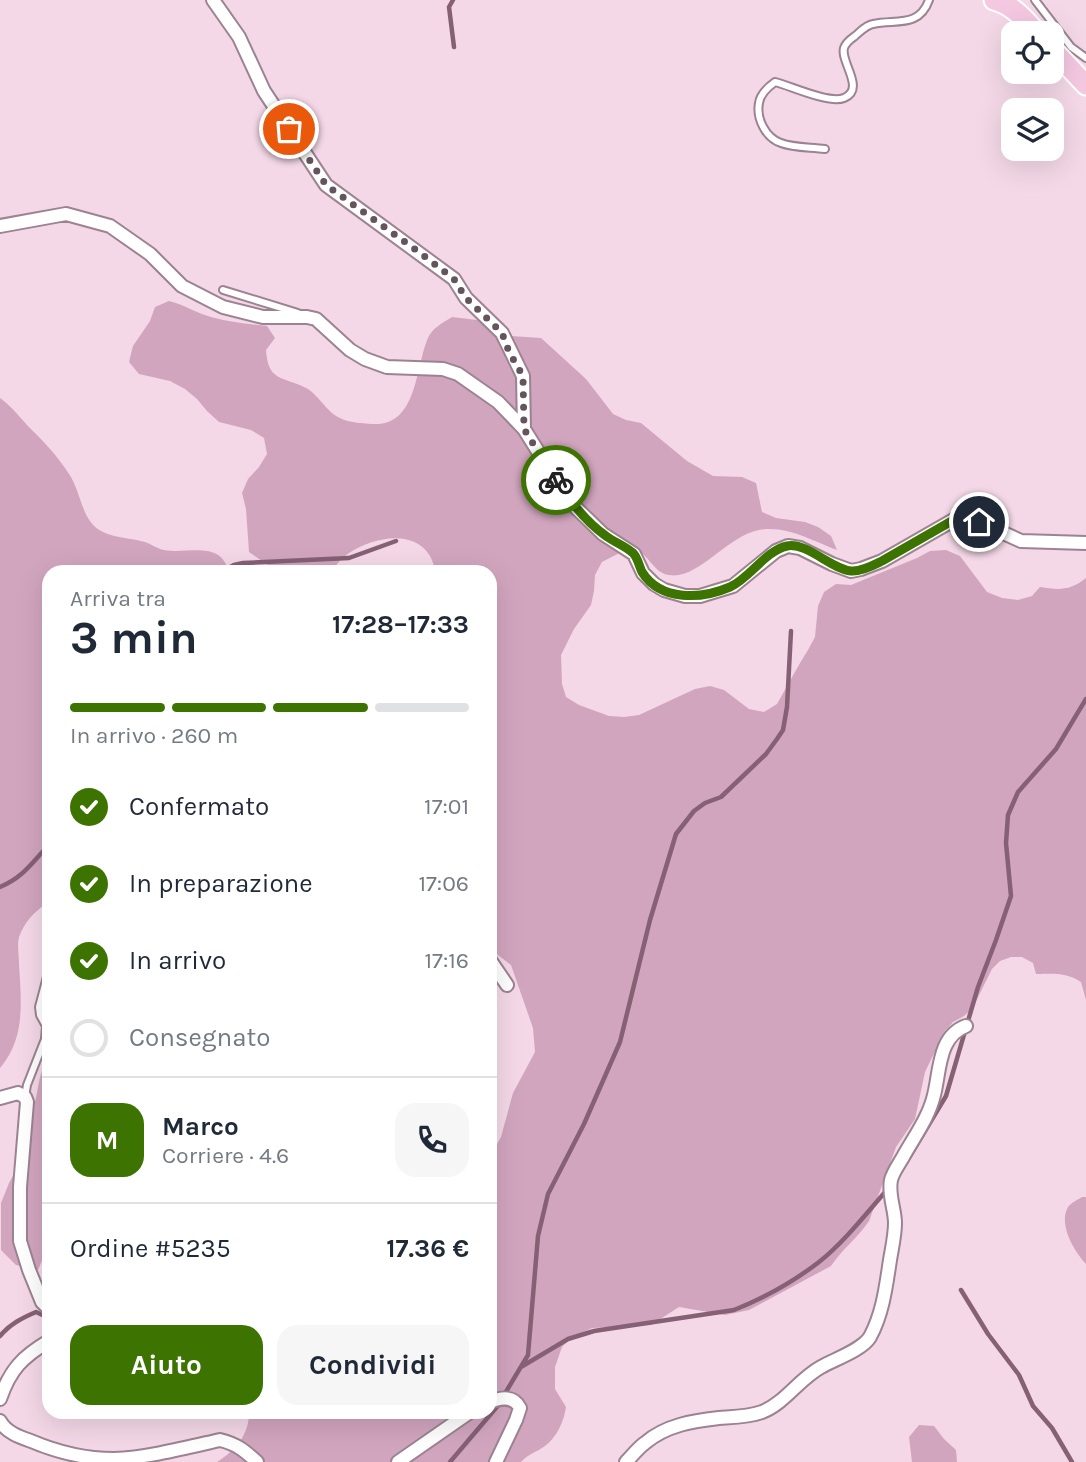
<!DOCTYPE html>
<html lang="it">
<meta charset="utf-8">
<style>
body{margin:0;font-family:Karla,sans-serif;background:#f6f6f7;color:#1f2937;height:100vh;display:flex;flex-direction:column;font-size:26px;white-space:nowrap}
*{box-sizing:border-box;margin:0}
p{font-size:23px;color:#747a83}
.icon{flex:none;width:38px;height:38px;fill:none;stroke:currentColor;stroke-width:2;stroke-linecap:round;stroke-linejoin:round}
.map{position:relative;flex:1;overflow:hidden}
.side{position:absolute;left:42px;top:565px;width:455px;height:854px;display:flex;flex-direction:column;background:#fff;border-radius:21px;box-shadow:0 7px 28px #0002}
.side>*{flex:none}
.buttons{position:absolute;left:1001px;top:21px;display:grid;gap:14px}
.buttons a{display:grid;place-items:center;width:63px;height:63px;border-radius:14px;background:#fff;box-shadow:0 7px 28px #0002;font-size:35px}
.pin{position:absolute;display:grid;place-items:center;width:60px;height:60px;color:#fff;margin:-30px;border:4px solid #fff;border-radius:50%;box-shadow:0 2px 7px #0007}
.courier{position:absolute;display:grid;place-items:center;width:70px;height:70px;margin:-35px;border:5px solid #3d7300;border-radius:50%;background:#fff;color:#222;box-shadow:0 2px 9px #0007}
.summary em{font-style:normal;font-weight:700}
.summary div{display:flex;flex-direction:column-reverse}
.summary{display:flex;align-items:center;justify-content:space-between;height:119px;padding:0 28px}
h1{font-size:46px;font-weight:700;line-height:52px}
.bar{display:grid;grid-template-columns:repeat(4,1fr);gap:10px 7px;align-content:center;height:84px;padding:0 28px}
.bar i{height:9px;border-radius:5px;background:#e0e1e3}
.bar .on{background:#3d7300}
.bar p{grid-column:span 4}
.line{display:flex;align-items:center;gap:18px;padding:0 28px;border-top:2px solid #e0e1e3}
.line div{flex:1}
.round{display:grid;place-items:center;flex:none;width:74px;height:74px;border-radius:21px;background:#f6f6f7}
ol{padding:0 28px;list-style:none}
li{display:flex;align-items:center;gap:21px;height:77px}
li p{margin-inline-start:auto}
li .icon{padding:7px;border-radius:50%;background:#3d7300;color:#fff;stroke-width:4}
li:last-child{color:#747a83}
li i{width:38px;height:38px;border:4px solid #e0e1e3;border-radius:50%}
.button{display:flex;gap:14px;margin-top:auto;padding:14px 28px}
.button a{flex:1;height:80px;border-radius:21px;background:#3d7300;color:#fff;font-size:28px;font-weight:700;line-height:80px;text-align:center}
.button a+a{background:#f6f6f7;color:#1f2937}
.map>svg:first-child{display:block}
</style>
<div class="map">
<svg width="1086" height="1462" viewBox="0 0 1086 1462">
<rect width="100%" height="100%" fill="#f4d8e7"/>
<path fill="#d1a5be" d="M 169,301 C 183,304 196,313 211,317 C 229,322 248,324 267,326 L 275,338 L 266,350 C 268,381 281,376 304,387 C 318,393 326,412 340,418 C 350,423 361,423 372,424 C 418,427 415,367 428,338 C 432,328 444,322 452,317 L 485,321 L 497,330 L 511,336 L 541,338 L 586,379 L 613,414 L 626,420 L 641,423 L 687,461 L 713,476 L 742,477 L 756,483 L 762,512 L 776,518 L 805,522 L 818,527 L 831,536 L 837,550 C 812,541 787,525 759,530 C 727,536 698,580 669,575 C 658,574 652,563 645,556 C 641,552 636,549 631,547 L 602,562 L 595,575 L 594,591 L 591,605 L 574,629 L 561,655 L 562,684 L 566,697 L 579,705 L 609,716 L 624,717 L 639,715 L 695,689 L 710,686 L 724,690 L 749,709 L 764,712 L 777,704 L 800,663 L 808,650 L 815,637 L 818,606 L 824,592 L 836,584 L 851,585 L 917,558 L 930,551 L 946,550 L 960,556 L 987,592 L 1002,598 L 1018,600 L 1032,596 L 1040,587 C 1059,590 1070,591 1086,578 L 1086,1000 L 1081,982 C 1065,972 1054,974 1036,974 L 1033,963 L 1022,957 L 1011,957 L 1000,961 L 992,969 L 972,1009 L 964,1016 L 953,1022 L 945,1031 L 925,1072 L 915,1119 L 896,1147 L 869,1221 C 858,1238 842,1249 831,1266 L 749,1310 L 725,1315 L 679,1307 L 651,1325 L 592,1328 L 571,1338 L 562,1347 L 555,1367 L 555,1389 L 566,1407 C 564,1421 557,1437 545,1446 C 537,1452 528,1454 521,1462 L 217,1462 C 236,1450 249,1435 249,1412 L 490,1412 L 490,1156 L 501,1137 L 513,1093 L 535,1052 L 533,1028 L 511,965 L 494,952 L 490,952 L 490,572 L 436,572 C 434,567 433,561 430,556 C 413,528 372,538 349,553 C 342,557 336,566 330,572 L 278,572 L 249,552 L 246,509 L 242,493 L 248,479 L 259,467 L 267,454 L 264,438 L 251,430 L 219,422 L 207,411 L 197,399 L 185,389 L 170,381 L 139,374 L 129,362 L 133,346 L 150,321 L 155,307 Z
M 0,398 C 11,406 18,415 27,425 C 42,440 57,455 69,474 C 82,493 81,522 103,532 C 115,538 131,538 145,542 C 152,544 157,549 164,550 C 187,555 220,539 229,572 L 49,572 L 49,903 L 45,904 C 33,914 25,921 19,937 C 17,945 19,956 19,964 C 21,1001 26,1038 0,1068 Z
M 49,1051 L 49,1232 L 47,1249 L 38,1270 L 16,1265 L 1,1250 L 1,1203 L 9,1183 L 20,1163 L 23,1140 L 36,1098 L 40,1077 Z
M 1082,1197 L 1086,1197 L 1086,1264 C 1074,1251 1058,1224 1068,1207 C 1071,1203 1077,1200 1082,1197 Z
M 919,1425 L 934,1426 L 944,1439 L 956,1450 L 957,1462 L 912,1462 L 909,1437 Z"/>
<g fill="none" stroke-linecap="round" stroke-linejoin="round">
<path stroke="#866075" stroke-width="4.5" d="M 453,0 L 449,7 L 454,47
M 221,572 L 234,565 L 243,563 L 349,558 L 396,541
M 0,887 C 25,876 31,863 49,845
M 898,1176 L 946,1096 L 978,987 L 996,940 L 1011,896 L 1006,843 L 1008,815 L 1018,792 L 1056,749 L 1086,699
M 961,1290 L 988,1334 L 1019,1375 L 1033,1406 L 1052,1428 L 1072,1462
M 0,1336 C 10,1324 22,1318 36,1312 L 49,1318
M 521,1367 L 568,1339 L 594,1331 L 734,1310 C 764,1298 793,1282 819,1262 C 844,1242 865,1215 886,1191
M 504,1395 L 528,1355 L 538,1236 L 548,1194 L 584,1124 L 620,1042 L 650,920 L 676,834 L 694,811 L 705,803 L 721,797 L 766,754 L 777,739 L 783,730 L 787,707 L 791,631
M 450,1462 L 501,1402"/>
<defs>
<path id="lane" d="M 1035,0 L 1071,47 L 1086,58
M 825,149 C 811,147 794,148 781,143 C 766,138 756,119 759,103 C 760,95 768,87 775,82 C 791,86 829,104 844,98 C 866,89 840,62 844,48 C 846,42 851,39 855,36 C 861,31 866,25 873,24 C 896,19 919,28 929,0
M 223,290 L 298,313
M 25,1097 L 27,1085 L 45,1039 L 46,1026 L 40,1015 L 39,1007 L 49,969"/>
<path id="street" d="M 213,0 L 239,37 L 264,91 L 326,185 L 454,279 L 466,298 L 502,333 L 523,376 L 524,429
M 0,226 L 66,214 L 110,226 L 150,254 L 182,286 L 223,307 L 263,317 L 307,317 L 316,319 L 350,350 L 365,359 L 387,367 L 443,369 L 458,374 L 498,402 L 524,429 L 569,501 L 603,534 L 634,554 L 643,573 L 654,584 L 664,590 L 685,596 L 700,596 L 733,586 L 776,551 L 788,546 L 800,548 L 832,564 L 851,571 L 861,569 L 882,561 L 957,518 L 979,522 L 1021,541 L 1086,543
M 490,960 L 507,985
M 0,1098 L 18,1093 L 25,1097 L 27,1102 L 20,1187 L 20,1241 L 29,1270 L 42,1302 L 49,1309
M 0,1399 C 10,1370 22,1357 49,1341
M 490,1402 C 502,1397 514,1396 520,1408 L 516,1420 L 496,1462
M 0,1421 C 6,1432 19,1437 31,1441 C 57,1452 86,1459 114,1459 C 146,1458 189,1447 220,1440 C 237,1444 245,1451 257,1462
M 398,1462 L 470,1412
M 626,1462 C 632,1456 638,1448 645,1443 C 666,1425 693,1421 719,1418 C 733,1417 748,1417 762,1412 C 785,1403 799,1379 821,1367 C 835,1359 862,1350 870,1337 C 883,1313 886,1286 890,1260 C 892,1248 895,1235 895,1223 C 895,1209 888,1195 891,1180 C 893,1172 899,1164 903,1157 C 914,1137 929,1117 934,1095 C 940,1072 938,1036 966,1026"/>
<path id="primary" d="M 994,0 C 1013,5 1024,19 1037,33
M 1052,49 L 1086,85"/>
</defs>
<use href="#lane" stroke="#9c8391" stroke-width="10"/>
<use href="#street" stroke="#9c8391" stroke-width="16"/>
<use href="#primary" stroke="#fff" stroke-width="23"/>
<use href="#lane" stroke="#fff" stroke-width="6"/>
<use href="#street" stroke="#fff" stroke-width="12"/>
<use href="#primary" stroke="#f5c8e2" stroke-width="19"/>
</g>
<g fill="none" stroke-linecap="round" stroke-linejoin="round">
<path stroke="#64545d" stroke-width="7" stroke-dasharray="0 12.6" d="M 289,129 L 326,185 L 419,252 L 454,279 L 466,298 L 502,333 L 509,352 L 523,376 L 524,429 L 556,480"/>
<path stroke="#3d7300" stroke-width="9" d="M 556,480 C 569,500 586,522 606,536 C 614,542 625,546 633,553 C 638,558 639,566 642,572 C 661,602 702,599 730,587 C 750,578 765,551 787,546 C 807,542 831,569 851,571 C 861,572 874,565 882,561 L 957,518 L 979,522"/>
</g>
</svg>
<div class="buttons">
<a><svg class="icon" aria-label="locate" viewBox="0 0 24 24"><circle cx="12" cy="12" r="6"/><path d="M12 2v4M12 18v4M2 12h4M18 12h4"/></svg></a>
<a><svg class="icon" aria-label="layers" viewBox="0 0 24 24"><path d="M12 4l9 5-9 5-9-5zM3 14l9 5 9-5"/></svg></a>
</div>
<div class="pin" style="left:289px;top:129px;background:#ea580c"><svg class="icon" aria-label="bag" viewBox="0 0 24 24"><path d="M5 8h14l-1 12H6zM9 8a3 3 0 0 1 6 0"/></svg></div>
<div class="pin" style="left:979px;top:522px;background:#1f2937"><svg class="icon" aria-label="home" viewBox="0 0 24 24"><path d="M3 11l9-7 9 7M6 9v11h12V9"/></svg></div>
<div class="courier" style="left:556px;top:480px"><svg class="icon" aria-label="bike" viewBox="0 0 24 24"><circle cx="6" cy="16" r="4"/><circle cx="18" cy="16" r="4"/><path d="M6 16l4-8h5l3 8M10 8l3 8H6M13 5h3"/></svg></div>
<section class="side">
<div class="summary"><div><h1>3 min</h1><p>Arriva tra</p></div><em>17:28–17:33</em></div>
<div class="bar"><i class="on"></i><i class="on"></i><i class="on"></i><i></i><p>In arrivo · 260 m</p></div>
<ol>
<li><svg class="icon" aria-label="check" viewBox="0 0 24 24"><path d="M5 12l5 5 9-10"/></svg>Confermato<p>17:01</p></li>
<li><svg class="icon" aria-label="check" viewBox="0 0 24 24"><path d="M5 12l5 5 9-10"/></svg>In preparazione<p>17:06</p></li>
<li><svg class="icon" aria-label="check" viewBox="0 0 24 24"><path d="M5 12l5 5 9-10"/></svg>In arrivo<p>17:16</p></li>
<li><i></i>Consegnato</li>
</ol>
<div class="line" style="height:126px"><b class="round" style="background:#3d7300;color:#fff">M</b><div><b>Marco</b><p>Corriere · 4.6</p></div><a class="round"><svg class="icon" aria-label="phone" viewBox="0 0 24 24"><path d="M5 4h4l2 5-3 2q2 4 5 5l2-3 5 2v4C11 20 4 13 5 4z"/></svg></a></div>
<div class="line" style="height:91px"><div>Ordine #5235</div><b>17.36 €</b></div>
<div class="button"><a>Aiuto</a><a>Condividi</a></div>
</section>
</div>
